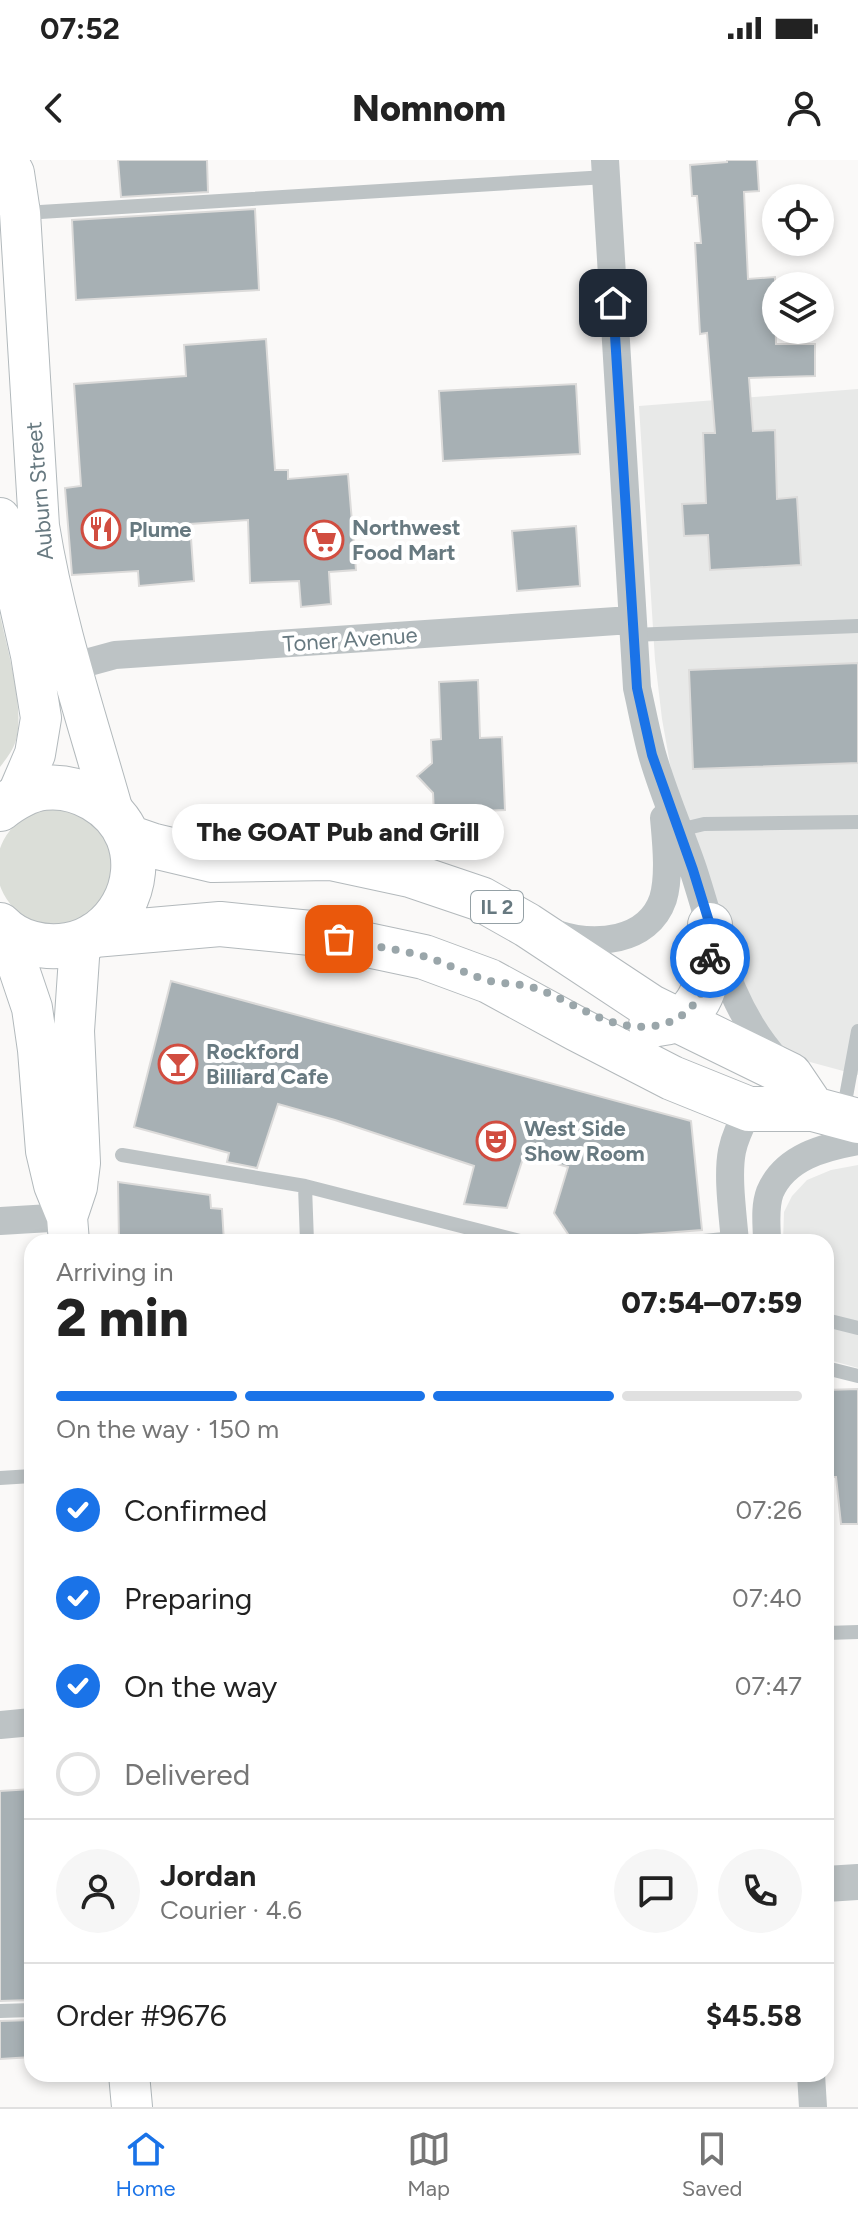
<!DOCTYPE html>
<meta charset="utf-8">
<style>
body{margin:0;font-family:Figtree,sans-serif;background:#f6f6f6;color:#222;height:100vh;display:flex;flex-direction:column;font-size:30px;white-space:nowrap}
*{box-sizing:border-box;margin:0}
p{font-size:26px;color:#767676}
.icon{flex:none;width:44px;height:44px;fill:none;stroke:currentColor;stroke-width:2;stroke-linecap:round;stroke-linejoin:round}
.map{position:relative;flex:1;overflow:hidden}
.drawer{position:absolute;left:24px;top:1074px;width:810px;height:848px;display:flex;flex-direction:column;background:#fff;border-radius:24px;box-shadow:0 4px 12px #0003}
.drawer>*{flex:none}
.fabs{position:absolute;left:762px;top:24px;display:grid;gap:16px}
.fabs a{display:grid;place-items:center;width:72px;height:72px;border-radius:50%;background:#fff;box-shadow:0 4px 12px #0003;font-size:40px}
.pin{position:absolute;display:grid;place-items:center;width:68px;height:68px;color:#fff;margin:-34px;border-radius:16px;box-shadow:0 4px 12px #0006}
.courier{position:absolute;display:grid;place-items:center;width:80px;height:80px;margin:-40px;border:6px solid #1a73e8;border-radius:50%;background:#fff;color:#222;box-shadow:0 2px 10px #0007}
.bubble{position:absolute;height:56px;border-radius:28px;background:#fff;box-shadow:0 4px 12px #0003;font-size:26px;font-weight:800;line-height:56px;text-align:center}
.overview em{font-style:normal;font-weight:800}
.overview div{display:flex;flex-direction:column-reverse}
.overview{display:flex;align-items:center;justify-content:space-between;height:136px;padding:0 32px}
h1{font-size:52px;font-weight:800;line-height:60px}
.bar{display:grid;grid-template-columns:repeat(4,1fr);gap:12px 8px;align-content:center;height:96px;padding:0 32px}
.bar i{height:10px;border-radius:6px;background:#e0e0e0}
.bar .selected{background:#1a73e8}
.bar p{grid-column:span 4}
.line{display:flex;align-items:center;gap:20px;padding:0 32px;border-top:2px solid #e0e0e0}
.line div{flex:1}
.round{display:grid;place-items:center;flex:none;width:84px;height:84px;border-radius:42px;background:#f6f6f6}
ol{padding:0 32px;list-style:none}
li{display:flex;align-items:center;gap:24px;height:88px}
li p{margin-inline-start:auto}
li .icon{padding:8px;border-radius:50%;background:#1a73e8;color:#fff;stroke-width:4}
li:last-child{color:#767676}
li i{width:44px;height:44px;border:4px solid #e0e0e0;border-radius:50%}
.status{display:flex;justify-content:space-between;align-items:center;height:56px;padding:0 40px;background:#fff;direction:ltr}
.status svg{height:22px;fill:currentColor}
header{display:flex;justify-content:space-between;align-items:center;height:104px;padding:0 32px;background:#fff;font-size:36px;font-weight:800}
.menu{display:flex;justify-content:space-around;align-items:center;height:112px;border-top:2px solid #e0e0e0;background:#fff;font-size:22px;color:#767676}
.menu a{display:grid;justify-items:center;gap:4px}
.menu .selected{color:#1a73e8}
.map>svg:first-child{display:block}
</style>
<div class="status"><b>07:52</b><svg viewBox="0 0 49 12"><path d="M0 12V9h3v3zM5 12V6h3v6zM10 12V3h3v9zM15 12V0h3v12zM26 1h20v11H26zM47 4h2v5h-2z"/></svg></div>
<header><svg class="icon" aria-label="back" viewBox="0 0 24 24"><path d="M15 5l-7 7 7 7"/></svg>Nomnom<svg class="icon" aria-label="person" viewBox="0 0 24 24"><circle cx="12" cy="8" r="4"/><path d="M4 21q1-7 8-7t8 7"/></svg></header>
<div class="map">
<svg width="858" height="1947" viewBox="0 0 858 1947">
<rect width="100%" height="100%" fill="#faf9f8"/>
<path fill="#e8e9e8" d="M 858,229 L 858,915 L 810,902 L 782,887 L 744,837 L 672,615 L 662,559 L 655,500 L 639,246 Z
M 858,1005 L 858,1208 L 826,1199 L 826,1082 L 783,1082 L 784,1052 L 792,1036 L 807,1020 L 831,1010 Z"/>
<path fill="#dbded8" d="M 0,455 C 7,488 25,548 16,580 C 13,590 7,598 0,607 Z
M-3 707a58 58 0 1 1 116 0a58 58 0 1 1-116 0Z"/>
<path fill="#a7b0b4" stroke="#dcdbda" stroke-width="2" d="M 118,0 L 207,0 L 208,32 L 121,37 Z
M 727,0 L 757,0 L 759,31 L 744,32 L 748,119 L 775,117 L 776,184 L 815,184 L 815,216 L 749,218 L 753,271 L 775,270 L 777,339 L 797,337 L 801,405 L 710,410 L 708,375 L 684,376 L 682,344 L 706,343 L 703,273 L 715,273 L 707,173 L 700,174 L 695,83 L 701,83 L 697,36 L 692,36 L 690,5 L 727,2 Z
M 255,49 L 259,130 L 76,140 L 72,60 Z
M 266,179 L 275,310 L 288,310 L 288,319 L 348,314 L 356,410 L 329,412 L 331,444 L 301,447 L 299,421 L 250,423 L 248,360 L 190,364 L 194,421 L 139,426 L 138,411 L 72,415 L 65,328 L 81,326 L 74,224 L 186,216 L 184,185 Z
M 576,224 L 580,294 L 443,301 L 439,231 Z
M 576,366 L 580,426 L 517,431 L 512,371 Z
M 858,503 L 858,603 L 693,609 L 689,510 Z
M 478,520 L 480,578 L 502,577 L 505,650 L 481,651 L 469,664 L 456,652 L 434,654 L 433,633 L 417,616 L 432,603 L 431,580 L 441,579 L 439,522 Z
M 171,821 L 691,961 L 702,1070 L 572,1080 L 554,1053 L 568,1007 L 524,995 L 507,1048 L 464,1044 L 474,1006 L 335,960 L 278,944 L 257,1008 L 227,1002 L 229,993 L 134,967 Z
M 118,1022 L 210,1035 L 211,1048 L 222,1049 L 224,1082 L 119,1082 Z
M 858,1229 L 858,1364 L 841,1364 L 836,1317 L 826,1317 L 826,1230 Z
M 32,1629 L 32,1840 L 0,1841 L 0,1631 Z
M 32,1860 L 32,1897 L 0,1899 L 0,1861 Z"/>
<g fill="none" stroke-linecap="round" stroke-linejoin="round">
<defs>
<path id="secondary" d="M 7,0 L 14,13 L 20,53 L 39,366 C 55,465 87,559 114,655
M 0,358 L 31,495 L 41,558 L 35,594 L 17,636
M 6,771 L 32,848 L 38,890 L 46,991 L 54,1025 L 67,1057 L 69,1082
M 67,1057 L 77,1027 L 80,1003 L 74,871 L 80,783
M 129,1914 L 132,1947"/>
<path id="primary" d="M 0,649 C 13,639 27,630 44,628 C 78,624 115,645 128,677 C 146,723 116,777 68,785 C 44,789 17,783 0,765
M 128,677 L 154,686 L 213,700 L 331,698 L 410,715 L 481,739 L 527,765 L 651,847 L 790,915 L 813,949
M 94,775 L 220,764 L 311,773 L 424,797 L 489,821 L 577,869 L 672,918 L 729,941 L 749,949 L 813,949 L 858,961
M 651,865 C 659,864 668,863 676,860 C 711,846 710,797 710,765"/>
</defs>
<use href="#secondary" stroke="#b2b9bc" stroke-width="42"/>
<use href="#primary" stroke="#b3b9bc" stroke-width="46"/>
<path stroke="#bdc3c5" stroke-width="14" d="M 24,53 L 606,17
M 632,475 L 858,466
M 679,670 L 704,664 L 858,662
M 843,953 L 858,871
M 122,995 L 305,1026 L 524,1082
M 305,1026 L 307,1082
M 693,1082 L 735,1078
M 826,1160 L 858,1168
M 826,1208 L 858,1216
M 0,1318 L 32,1316
M 826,1473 L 858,1472
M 0,1851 L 32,1850"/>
<path stroke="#bdc3c5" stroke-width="28" d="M 605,0 L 637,528 C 642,550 646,572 652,594 C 663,633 680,671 693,709 C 716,779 727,847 779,903
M 71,507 L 115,495 L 631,460
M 557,774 C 594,786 648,783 663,739 C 670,716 666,681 664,658
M 0,1061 L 67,1057
M 735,1082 C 733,1056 727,1016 732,991 C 735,976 742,963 749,949
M 767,1082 C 767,1066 764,1048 770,1032 C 785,997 824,987 858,981
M 0,1565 L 32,1562
M 811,1914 L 813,1947"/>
<path stroke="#bdc3c5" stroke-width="36" d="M 826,1724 L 858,1722"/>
<use href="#secondary" stroke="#fff" stroke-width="40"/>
<use href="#primary" stroke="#fff" stroke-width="44"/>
</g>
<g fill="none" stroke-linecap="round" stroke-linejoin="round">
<path stroke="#9aa6aa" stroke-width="8" stroke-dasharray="0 14.4" d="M 339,779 C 367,785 396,789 423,796 C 444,802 464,813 486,820 C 499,824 514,823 528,826 C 557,834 583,853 612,862 C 664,878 707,854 710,798"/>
<path stroke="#1a73e8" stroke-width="10" d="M 613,143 L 637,528 L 652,595 L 693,710 L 710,765 L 710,798"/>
</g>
<defs>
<symbol id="restaurant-ring" viewBox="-11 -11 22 22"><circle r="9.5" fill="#fff" stroke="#d14d40" stroke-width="1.5"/><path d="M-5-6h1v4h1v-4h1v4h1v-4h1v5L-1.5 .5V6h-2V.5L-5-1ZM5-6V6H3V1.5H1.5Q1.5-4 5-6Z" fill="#d14d40"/></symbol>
<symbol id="supermarket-ring" viewBox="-11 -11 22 22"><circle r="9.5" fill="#fff" stroke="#d14d40" stroke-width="1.5"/><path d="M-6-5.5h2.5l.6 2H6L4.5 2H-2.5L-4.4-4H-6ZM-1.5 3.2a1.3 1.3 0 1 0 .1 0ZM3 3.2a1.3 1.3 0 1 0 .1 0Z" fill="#d14d40"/></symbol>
<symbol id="bar-ring" viewBox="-11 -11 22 22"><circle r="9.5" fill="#fff" stroke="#d14d40" stroke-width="1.5"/><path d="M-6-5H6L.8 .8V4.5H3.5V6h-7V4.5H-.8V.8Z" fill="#d14d40"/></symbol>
<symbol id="theatre-ring" viewBox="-11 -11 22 22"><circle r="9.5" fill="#fff" stroke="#d14d40" stroke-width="1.5"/><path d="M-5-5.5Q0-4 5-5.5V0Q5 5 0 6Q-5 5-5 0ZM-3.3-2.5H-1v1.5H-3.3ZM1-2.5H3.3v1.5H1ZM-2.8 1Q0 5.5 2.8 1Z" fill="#d14d40"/></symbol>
</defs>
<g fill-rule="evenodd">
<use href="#restaurant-ring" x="79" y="347" width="44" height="44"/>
<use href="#supermarket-ring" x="302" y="358" width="44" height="44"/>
<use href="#bar-ring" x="156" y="882" width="44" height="44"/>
<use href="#theatre-ring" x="474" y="959" width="44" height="44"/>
</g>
<g text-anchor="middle" stroke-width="8" stroke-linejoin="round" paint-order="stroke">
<rect fill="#fff" stroke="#95a1a6" stroke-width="2" x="471" y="731" width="52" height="32" rx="6"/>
<g font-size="20" font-weight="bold" fill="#677980">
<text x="497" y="754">IL 2</text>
</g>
<g font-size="22" fill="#677980" stroke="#fff">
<text transform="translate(39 331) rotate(-95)" y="8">Auburn Street</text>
<text transform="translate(350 479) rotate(-4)" y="8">Toner Avenue</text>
</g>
<g font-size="22" font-weight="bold" fill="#677980" stroke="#fff" text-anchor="start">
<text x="352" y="375">Northwest<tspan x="352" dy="25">Food Mart</tspan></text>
<text x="129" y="377">Plume</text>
<text x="206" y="899">Rockford<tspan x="206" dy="25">Billiard Cafe</tspan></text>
<text x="524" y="976">West Side<tspan x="524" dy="25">Show Room</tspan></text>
</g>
</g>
</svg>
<div class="fabs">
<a><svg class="icon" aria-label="locate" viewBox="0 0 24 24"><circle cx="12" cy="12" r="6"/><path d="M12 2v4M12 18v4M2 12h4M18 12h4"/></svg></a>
<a><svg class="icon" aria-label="layers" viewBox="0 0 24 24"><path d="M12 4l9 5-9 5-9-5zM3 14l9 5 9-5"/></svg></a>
</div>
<div class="pin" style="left:339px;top:779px;background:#ea580c"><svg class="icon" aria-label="bag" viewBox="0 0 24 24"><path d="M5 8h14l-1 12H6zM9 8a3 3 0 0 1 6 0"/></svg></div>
<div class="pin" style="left:613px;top:143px;background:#1f2937"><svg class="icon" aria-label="home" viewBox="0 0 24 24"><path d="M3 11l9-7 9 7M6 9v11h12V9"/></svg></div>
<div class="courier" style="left:710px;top:798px"><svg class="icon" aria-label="bike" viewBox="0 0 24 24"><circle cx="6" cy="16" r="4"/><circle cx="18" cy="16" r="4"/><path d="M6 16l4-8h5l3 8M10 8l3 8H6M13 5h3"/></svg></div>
<div class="bubble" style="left:172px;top:644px;width:332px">The GOAT Pub and Grill</div>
<section class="drawer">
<div class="overview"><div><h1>2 min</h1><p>Arriving in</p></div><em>07:54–07:59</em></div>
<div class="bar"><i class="selected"></i><i class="selected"></i><i class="selected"></i><i></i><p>On the way · 150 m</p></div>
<ol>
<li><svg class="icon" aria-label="check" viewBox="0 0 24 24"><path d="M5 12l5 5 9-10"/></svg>Confirmed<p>07:26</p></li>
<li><svg class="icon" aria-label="check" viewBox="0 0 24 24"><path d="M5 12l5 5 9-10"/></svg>Preparing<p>07:40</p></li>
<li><svg class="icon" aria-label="check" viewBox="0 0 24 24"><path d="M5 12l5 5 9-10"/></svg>On the way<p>07:47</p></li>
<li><i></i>Delivered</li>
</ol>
<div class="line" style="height:144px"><a class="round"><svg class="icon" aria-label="person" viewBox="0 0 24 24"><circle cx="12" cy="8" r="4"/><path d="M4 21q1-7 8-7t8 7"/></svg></a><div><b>Jordan</b><p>Courier · 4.6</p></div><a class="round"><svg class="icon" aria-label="chat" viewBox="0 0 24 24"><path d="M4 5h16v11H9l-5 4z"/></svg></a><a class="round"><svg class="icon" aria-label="phone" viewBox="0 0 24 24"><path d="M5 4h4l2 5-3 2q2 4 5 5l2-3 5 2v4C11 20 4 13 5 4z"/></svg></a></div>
<div class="line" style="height:104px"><div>Order #9676</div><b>$45.58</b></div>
</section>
</div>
<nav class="menu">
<a class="selected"><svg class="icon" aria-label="home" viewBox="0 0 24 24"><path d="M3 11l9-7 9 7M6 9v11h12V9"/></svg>Home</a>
<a><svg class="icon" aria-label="map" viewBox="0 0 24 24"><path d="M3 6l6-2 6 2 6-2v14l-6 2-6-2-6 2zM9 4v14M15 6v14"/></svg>Map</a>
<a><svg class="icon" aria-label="saved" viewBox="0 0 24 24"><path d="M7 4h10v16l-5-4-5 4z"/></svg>Saved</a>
</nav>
